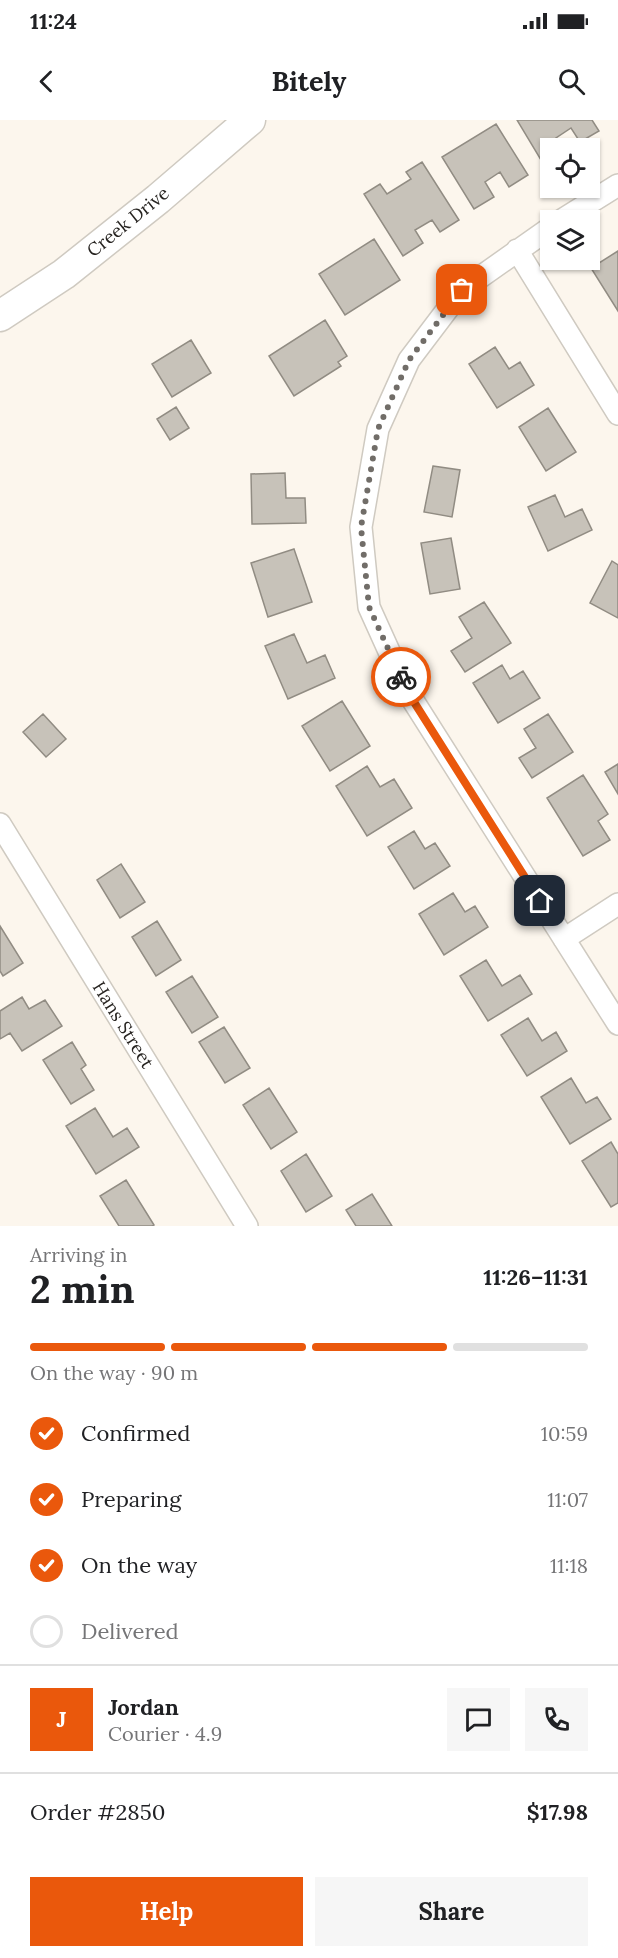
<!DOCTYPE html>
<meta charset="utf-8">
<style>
body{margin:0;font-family:Lora,serif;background:#f6f6f6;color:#202124;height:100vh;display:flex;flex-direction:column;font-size:22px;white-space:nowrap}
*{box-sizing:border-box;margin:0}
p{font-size:20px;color:#757577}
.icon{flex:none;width:33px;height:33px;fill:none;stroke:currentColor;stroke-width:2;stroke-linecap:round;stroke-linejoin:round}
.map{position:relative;height:1106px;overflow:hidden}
.details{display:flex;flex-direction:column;background:#fff;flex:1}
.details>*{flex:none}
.tools{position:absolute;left:540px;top:18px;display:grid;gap:12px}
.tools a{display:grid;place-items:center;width:60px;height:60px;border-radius:0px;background:#fff;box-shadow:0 2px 4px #0004;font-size:30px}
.pin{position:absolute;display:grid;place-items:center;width:51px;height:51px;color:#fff;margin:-26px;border-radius:12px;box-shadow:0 3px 9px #0006}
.courier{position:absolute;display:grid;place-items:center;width:60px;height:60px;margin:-30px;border:4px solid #ea580c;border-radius:50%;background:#fff;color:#222;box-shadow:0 2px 8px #0007}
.head em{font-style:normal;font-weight:800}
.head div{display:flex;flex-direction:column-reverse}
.head{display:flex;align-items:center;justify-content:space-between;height:102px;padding:0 30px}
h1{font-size:39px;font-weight:800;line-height:45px}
.bar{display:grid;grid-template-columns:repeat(4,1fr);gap:9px 6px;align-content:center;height:72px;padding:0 30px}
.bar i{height:8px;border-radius:4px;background:#e0e0e0}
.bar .current{background:#ea580c}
.bar p{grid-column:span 4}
.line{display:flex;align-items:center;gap:15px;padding:0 30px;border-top:2px solid #e0e0e0}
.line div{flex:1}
.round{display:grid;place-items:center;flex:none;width:63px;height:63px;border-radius:0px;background:#f6f6f6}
ol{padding:0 30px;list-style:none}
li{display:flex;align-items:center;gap:18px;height:66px}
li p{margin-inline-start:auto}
li .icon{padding:6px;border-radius:50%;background:#ea580c;color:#fff;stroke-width:4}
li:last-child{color:#757577}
li i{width:33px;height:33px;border:3px solid #e0e0e0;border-radius:50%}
.button{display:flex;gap:12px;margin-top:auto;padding:12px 30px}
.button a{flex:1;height:69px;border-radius:0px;background:#ea580c;color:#fff;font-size:24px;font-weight:800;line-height:69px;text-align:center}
.button a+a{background:#f6f6f6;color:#202124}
.status{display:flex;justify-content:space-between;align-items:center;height:42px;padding:0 30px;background:#fff;direction:ltr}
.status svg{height:16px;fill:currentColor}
header{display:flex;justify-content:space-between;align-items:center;height:78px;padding:0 30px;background:#fff;font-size:27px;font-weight:800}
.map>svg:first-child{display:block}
</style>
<div class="status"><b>11:24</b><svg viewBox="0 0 49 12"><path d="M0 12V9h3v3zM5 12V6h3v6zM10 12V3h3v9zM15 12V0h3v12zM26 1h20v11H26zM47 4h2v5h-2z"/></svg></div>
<header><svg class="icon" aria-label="back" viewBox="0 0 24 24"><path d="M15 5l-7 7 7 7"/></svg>Bitely<svg class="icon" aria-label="search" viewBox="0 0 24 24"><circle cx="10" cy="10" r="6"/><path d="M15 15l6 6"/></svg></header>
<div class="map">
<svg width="618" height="1106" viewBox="0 0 618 1106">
<rect width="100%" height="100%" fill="#fcf6ed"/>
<path fill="#c7c2b9" stroke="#918c83" stroke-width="1.5" d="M 517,0 L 592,0 L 599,11 L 580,22 L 571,8 L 556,18 L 563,28 L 550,28 L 550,41 L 544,45 Z
M 496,4 L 528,55 L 509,67 L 500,52 L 485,62 L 494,77 L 474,89 L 442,37 Z
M 422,42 L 459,100 L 440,112 L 432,100 L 415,110 L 423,123 L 403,136 L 364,74 L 380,64 L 387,74 L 411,59 L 406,52 Z
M 374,119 L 400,160 L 345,195 L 319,154 Z
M 618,131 L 618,191 L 591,148 Z
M 325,200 L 347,236 L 338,242 L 341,246 L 294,276 L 269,236 Z
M 191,220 L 211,253 L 172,277 L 152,244 Z
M 495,227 L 509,249 L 520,242 L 534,265 L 497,288 L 469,244 Z
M 176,287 L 189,308 L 170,320 L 157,299 Z
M 548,288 L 576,332 L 546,351 L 519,307 Z
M 433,346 L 460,350 L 452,397 L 424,392 Z
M 285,353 L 286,378 L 305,378 L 306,403 L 252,404 L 251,354 Z
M 555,375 L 565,397 L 582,389 L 592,410 L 548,431 L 528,387 Z
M 451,418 L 460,469 L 430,474 L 421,423 Z
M 294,429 L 312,482 L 268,497 L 251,443 Z
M 612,441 L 618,445 L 618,498 L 590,483 Z
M 484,482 L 511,523 L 465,552 L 451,531 L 472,518 L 459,497 Z
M 294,514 L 307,543 L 325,535 L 335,558 L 288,579 L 265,526 Z
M 502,545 L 510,559 L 523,551 L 540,578 L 498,603 L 473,563 Z
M 342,581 L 370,626 L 330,651 L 302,606 Z
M 43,594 L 66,619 L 46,637 L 23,612 Z
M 548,594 L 573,632 L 532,658 L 519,638 L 536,628 L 524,609 Z
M 618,644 L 618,674 L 605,652 Z
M 367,646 L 380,667 L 394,659 L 412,688 L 367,716 L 336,666 Z
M 583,655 L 608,694 L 598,701 L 610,720 L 583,736 L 547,678 Z
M 414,711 L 425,729 L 435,723 L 450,746 L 414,769 L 388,727 Z
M 121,744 L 145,782 L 120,798 L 97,760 Z
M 453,773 L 465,792 L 475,786 L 488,807 L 444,835 L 419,794 Z
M 157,801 L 181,840 L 156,856 L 132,817 Z
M 0,806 L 23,843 L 3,856 L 0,851 Z
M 486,840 L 502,866 L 520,855 L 532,874 L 488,901 L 460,856 Z
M 192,856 L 218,897 L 192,913 L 166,872 Z
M 22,877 L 29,889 L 45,880 L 62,906 L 22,931 L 10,913 L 0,919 L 0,891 Z
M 528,898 L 542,921 L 556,912 L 567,931 L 527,956 L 501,915 Z
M 224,907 L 250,948 L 225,963 L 199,922 Z
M 72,922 L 86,945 L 81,949 L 94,970 L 71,984 L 43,940 Z
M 571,958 L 586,983 L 597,977 L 611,999 L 570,1024 L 541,977 Z
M 269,968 L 297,1012 L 271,1029 L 243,985 Z
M 95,988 L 113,1017 L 127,1008 L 139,1027 L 96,1054 L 66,1006 Z
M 611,1022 L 618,1034 L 618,1083 L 611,1087 L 582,1041 Z
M 306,1034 L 332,1076 L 306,1092 L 281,1051 Z
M 126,1060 L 154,1105 L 152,1106 L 119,1106 L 100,1076 Z
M 372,1074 L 392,1106 L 356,1106 L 346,1090 Z"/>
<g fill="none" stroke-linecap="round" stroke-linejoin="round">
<defs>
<path id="street" d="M 562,100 L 618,65
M 550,108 L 462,170 L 409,240 L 378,309 L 361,407 L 369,487 L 407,571 L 618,904
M 517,130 L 618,294
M 0,704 L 247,1106
M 564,819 L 618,784"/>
<path id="secondary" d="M 0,196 L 64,154 L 158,79 L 250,0"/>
</defs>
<use href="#street" stroke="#cfcac1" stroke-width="24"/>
<use href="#secondary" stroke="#cfcac1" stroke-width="33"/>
<use href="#street" stroke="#fff" stroke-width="21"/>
<use href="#secondary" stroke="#fff" stroke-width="30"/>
</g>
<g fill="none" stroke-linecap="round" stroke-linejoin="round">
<path stroke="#716d68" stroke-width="6" stroke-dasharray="0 10.8" d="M 401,557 L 369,487 L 361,407 L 378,309 L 409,240 L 462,170"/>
<path stroke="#ea580c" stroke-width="8" d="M 401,557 L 407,571 L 540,781"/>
</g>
<g text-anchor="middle" stroke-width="4.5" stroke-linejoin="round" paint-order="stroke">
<g font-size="18" fill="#262320" stroke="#fff">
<text transform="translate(128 102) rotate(-39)" y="6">Creek Drive</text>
<text transform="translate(123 905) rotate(58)" y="6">Hans Street</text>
</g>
</g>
</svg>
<div class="tools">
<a><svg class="icon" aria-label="locate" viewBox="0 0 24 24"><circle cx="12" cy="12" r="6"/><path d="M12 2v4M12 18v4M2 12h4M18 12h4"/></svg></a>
<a><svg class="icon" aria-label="layers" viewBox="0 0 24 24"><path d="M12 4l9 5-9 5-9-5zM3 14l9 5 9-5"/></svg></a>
</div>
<div class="pin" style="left:462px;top:170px;background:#ea580c"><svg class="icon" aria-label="bag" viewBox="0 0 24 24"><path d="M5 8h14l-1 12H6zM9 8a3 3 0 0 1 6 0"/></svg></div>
<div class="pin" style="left:540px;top:781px;background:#1f2937"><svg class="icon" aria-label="home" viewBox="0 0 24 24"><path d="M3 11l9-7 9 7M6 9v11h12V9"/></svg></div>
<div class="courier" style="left:401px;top:557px"><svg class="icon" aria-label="bike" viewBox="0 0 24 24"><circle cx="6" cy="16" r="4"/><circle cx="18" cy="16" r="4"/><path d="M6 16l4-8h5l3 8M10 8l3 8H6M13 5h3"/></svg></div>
</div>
<section class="details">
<div class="head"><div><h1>2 min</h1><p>Arriving in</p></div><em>11:26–11:31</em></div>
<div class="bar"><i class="current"></i><i class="current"></i><i class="current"></i><i></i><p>On the way · 90 m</p></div>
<ol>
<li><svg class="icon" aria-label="check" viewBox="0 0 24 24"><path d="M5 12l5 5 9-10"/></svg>Confirmed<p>10:59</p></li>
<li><svg class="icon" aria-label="check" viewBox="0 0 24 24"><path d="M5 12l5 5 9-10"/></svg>Preparing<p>11:07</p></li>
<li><svg class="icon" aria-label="check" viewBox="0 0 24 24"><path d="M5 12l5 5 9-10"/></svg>On the way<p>11:18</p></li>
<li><i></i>Delivered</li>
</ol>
<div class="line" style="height:108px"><b class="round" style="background:#ea580c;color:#fff">J</b><div><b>Jordan</b><p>Courier · 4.9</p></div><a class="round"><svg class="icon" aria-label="chat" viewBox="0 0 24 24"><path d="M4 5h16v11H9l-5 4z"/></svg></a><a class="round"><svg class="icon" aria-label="phone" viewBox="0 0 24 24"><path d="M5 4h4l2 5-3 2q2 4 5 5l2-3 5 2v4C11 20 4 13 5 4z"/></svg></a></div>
<div class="line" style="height:78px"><div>Order #2850</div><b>$17.98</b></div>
<div class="button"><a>Help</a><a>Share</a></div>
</section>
